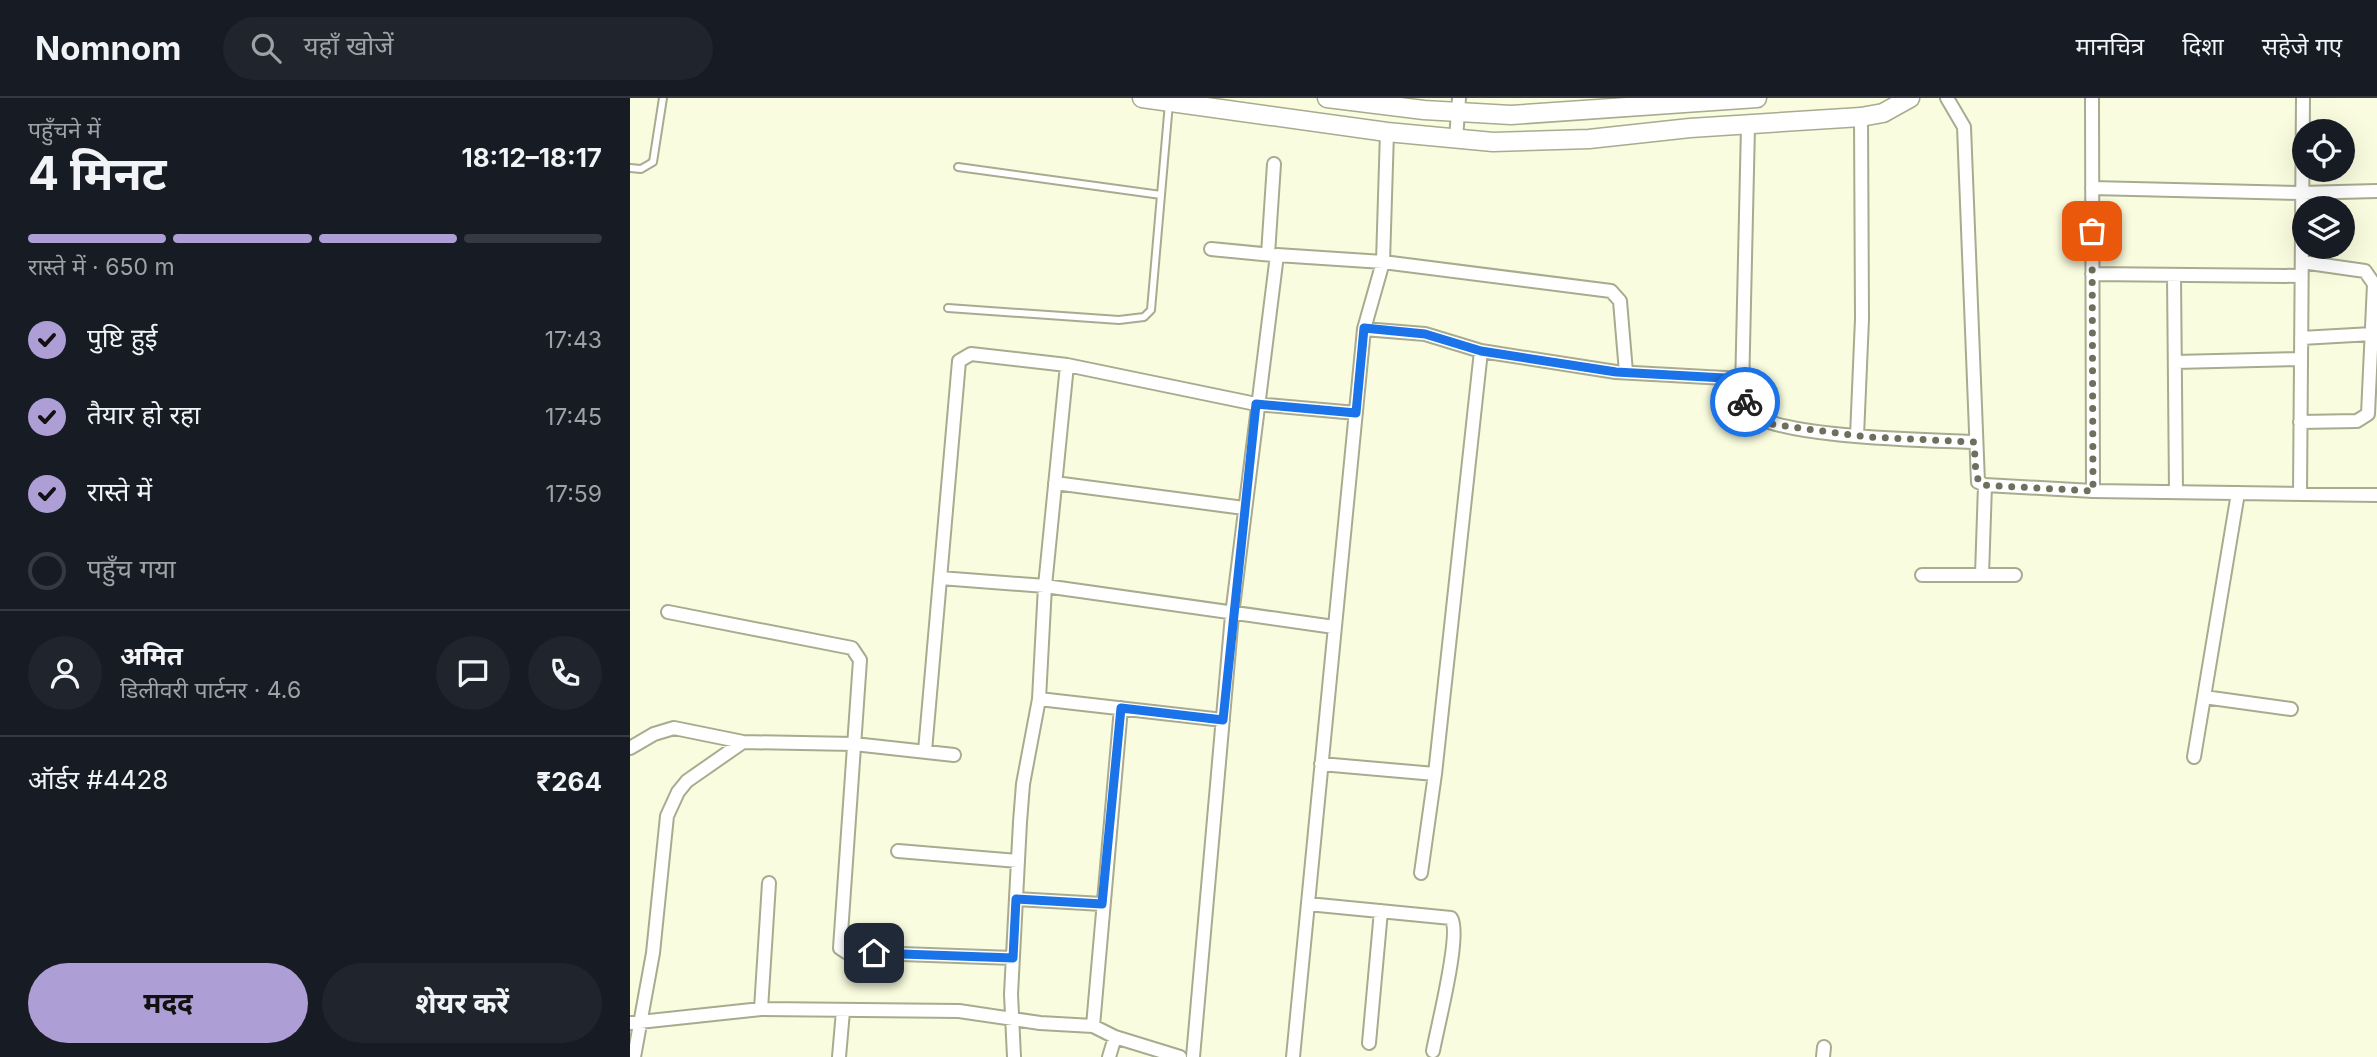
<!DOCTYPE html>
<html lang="hi">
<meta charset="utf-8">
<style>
body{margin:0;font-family:Inter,"Noto Sans Devanagari",sans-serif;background:#20242c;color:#f1f3f6;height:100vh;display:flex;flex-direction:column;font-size:26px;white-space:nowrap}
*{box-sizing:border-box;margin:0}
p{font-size:23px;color:#9ea1a6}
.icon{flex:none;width:38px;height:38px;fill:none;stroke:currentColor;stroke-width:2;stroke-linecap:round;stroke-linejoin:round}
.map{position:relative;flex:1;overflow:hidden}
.details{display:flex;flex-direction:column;background:#171b24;width:630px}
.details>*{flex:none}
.buttons{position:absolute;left:1662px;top:21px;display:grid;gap:14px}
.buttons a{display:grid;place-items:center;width:63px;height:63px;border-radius:50%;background:#171b24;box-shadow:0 7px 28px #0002;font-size:35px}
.pin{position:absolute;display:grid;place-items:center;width:60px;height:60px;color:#fff;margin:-30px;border-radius:14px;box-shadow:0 4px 10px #0006}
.courier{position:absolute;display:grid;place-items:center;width:70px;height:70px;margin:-35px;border:5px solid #1a73e8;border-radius:50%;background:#fff;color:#222;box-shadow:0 2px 9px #0007}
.headline em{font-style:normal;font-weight:700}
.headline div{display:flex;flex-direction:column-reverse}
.headline{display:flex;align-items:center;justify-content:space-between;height:119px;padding:0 28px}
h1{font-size:46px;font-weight:700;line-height:52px}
.bar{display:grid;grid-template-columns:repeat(4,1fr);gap:10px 7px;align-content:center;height:84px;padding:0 28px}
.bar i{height:9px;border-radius:5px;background:#363941}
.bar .on{background:#ae9ed6}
.bar p{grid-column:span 4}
.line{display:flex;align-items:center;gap:18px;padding:0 28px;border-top:2px solid #363941}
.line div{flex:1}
.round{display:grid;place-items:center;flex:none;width:74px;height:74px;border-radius:37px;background:#20242c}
ol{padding:0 28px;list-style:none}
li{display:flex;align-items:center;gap:21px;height:77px}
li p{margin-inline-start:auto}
li .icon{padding:7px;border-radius:50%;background:#ae9ed6;color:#111;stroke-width:4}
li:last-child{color:#9ea1a6}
li i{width:38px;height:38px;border:4px solid #363941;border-radius:50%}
.action{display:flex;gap:14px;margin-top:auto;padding:14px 28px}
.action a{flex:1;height:80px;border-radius:42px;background:#ae9ed6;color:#111;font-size:28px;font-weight:700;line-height:80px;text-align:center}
.action a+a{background:#20242c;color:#f1f3f6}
header{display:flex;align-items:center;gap:42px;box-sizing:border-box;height:98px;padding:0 35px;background:#171b24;border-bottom:2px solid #363941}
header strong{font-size:33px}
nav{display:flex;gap:38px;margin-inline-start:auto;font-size:24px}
.search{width:490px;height:63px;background:#20242c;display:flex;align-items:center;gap:18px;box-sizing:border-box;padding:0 24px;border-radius:38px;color:#9ea1a6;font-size:26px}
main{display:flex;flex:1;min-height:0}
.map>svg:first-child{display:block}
</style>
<header>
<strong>Nomnom</strong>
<div class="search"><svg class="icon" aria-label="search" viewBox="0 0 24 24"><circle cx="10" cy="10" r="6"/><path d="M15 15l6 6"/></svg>यहाँ खोजें</div>
<nav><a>मानचित्र</a><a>दिशा</a><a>सहेजे गए</a></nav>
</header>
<main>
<section class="details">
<div class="headline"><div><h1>4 मिनट</h1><p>पहुँचने में</p></div><em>18:12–18:17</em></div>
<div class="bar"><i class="on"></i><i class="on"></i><i class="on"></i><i></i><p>रास्ते में · 650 m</p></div>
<ol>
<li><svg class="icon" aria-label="check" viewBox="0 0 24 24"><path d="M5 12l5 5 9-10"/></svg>पुष्टि हुई<p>17:43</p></li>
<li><svg class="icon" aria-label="check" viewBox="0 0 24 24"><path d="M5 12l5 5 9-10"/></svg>तैयार हो रहा<p>17:45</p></li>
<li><svg class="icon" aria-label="check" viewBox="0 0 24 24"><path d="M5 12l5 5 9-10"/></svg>रास्ते में<p>17:59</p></li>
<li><i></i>पहुँच गया</li>
</ol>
<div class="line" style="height:126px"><a class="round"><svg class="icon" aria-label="person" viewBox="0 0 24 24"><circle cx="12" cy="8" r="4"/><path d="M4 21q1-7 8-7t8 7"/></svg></a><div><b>अमित</b><p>डिलीवरी पार्टनर · 4.6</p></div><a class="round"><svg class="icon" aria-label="chat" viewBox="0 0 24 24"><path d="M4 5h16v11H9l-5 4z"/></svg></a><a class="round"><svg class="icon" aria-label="phone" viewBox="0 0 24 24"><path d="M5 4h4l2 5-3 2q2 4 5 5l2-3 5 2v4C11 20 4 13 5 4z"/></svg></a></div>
<div class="line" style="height:91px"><div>ऑर्डर #4428</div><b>₹264</b></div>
<div class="action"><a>मदद</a><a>शेयर करें</a></div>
</section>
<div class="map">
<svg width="1747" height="959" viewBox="0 0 1747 959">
<rect width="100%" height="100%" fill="#f9fcde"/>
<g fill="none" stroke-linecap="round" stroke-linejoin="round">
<defs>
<path id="lane" d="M 328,69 L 531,97
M 0,70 L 11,71 L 23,64 L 33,0
M 318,210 L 489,222 L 514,219 L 521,212 L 539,5"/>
<path id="street" d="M 1317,0 L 1334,29 L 1348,384 L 1355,387 L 1463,393 L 1747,397
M 1462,0 L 1463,393
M 1118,28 L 1112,293 L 1119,314 C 1148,340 1300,342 1344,344
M 826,41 L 829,0
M 1462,90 L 1671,95 L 1747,93
M 581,151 L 643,157
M 638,156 L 644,66
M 1462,176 L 1671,178
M 1544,178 L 1546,394
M 734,231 L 795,236 L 851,253 L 986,274 L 1113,281
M 1671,240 L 1742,236
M 1545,264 L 1671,261
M 1670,324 L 1727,323 L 1738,316 L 1744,186 L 1735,173 L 1672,164
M 1227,338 L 1232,221 L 1231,19
M 425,385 L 614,410
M 1670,396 L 1673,0
M 1292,477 L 1385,477
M 1352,477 L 1355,387
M 310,480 L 415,488 L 704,529
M 38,514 L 222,550 L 230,562 L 210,850 L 216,854 L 383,860
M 1574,599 L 1661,611
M 491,610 L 463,928 L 485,939 L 550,959
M 593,622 L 409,601 L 415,488 L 437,267 L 626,306 L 726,315
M 0,650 L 24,636 L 44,630 L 113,644 L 224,646 L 324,657
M 295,653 L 329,263 L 341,256 L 437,267
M 1564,659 L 1608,395
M 691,666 L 805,676
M 268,753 L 388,763
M 791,775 L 805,676 L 851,253
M 386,801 L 472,806
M 678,806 L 821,820 C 832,835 807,930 803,953
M 131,911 L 139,785
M 0,925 L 131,911 L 329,913 L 410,925 L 463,928
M 739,945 L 751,813
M 4,959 L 23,855 L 37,718 L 48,694 L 57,683 L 113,644
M 209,959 L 213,913
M 384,959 L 381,896 L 390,724 L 393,686 L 409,601
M 479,959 L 485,939
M 563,959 L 602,517 L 647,157 L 753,164 L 981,193 L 990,203 L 996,274
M 663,959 L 734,231 L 753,164 L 757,34
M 1193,959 L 1194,949"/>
<path id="secondary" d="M 512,0 L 757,34 L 863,44 L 959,41 L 1060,30 L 1231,19 L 1253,15 L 1280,0
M 697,0 L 794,12 L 881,17 L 1127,0"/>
</defs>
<use href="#lane" stroke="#a8ab8f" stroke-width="10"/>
<use href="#street" stroke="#a8ab8f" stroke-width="16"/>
<use href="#secondary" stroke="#a8ab8f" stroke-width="21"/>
<use href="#lane" stroke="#fff" stroke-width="6"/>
<use href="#street" stroke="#fff" stroke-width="12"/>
<use href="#secondary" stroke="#fff" stroke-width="18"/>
</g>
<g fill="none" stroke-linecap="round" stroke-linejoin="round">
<path stroke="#6e705e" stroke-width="7" stroke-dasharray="0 12.6" d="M 1115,304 L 1125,320 L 1140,326 L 1237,339 L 1344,344 L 1346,377 L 1351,387 L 1463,393 L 1462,133"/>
<path stroke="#1a73e8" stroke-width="9" d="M 244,855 L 383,860 L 386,801 L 472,806 L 491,610 L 593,622 L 626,306 L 726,315 L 734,230 L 795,236 L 851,253 L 986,274 L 1113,281 L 1115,304"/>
</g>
</svg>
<div class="buttons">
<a><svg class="icon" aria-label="locate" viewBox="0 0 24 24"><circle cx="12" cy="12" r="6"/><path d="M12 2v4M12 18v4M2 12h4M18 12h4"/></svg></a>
<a><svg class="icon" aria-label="layers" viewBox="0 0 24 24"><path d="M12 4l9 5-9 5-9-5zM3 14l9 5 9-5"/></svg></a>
</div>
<div class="pin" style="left:1462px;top:133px;background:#ea580c"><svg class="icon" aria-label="bag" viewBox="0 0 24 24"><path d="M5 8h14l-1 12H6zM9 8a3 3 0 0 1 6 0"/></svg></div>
<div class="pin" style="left:244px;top:855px;background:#1f2937"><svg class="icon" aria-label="home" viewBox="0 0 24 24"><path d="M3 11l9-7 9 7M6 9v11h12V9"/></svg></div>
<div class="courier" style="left:1115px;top:304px"><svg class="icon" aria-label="bike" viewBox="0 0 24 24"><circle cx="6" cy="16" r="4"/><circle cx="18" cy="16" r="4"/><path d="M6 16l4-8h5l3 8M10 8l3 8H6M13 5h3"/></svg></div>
</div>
</main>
